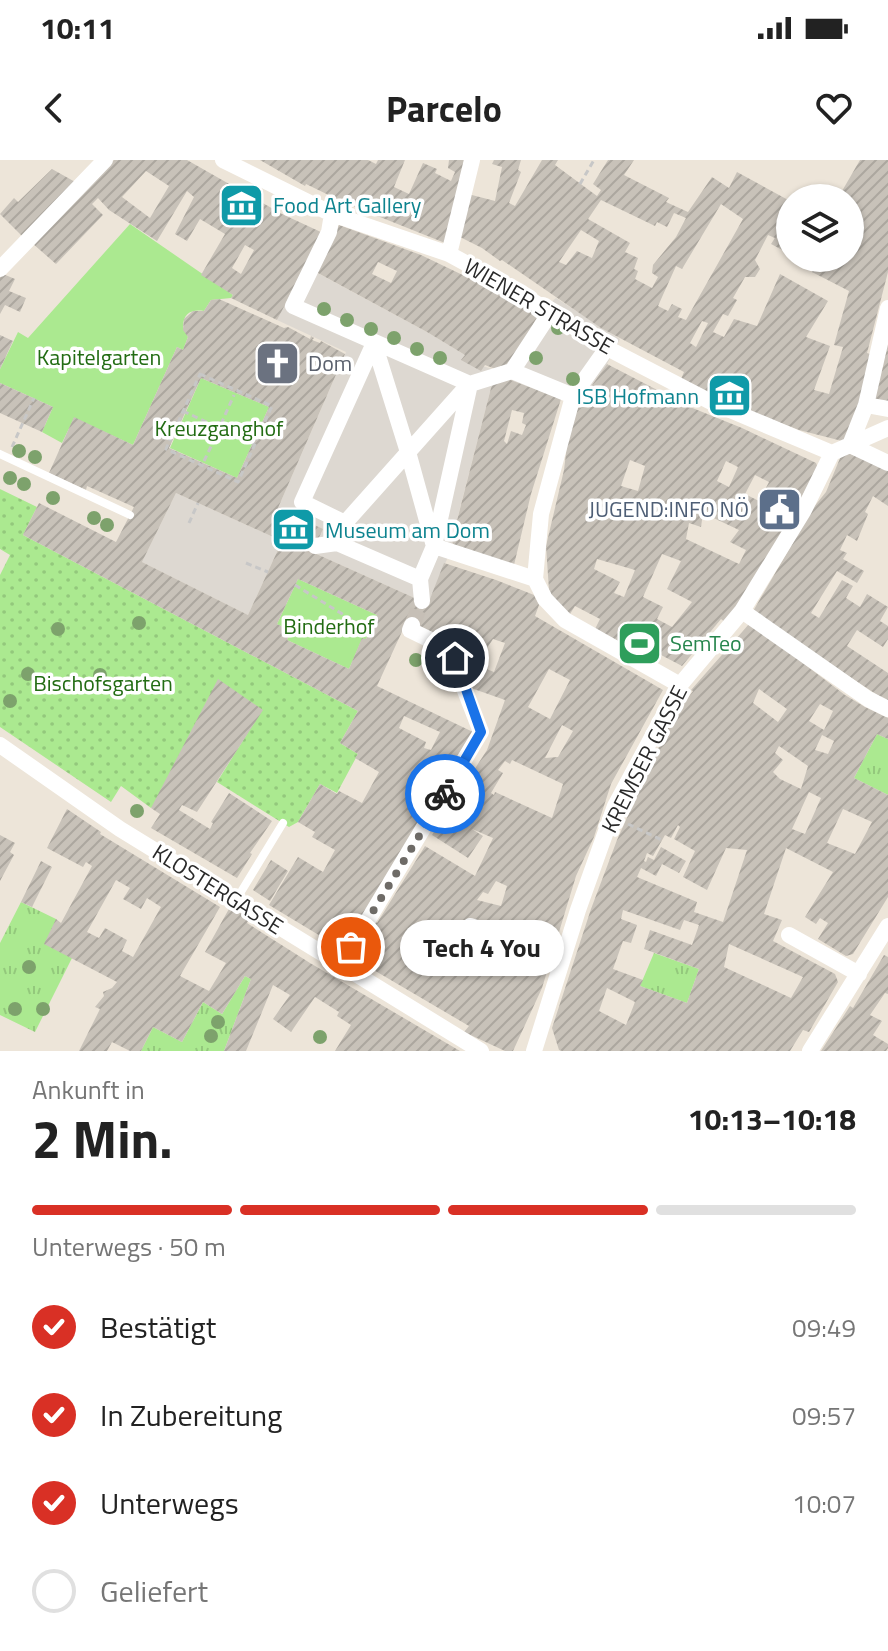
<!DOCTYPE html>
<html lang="de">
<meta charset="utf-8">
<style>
body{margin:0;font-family:"Titillium Web",sans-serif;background:#f6f6f6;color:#222;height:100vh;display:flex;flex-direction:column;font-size:30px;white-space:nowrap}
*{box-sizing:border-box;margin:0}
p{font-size:26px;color:#767676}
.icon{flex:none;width:44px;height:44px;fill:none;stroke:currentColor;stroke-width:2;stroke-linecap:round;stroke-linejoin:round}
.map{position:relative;height:891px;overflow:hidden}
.side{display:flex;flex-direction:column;background:#fff;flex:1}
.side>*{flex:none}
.controls{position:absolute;left:776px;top:24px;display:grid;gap:16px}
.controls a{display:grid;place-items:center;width:88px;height:88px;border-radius:50%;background:#fff;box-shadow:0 2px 6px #0004;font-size:40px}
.pin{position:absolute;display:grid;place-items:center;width:68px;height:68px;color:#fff;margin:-34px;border:4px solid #fff;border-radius:50%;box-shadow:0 2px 8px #0007}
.courier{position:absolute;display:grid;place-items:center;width:80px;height:80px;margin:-40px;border:6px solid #1a73e8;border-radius:50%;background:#fff;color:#222;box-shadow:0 2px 10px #0007}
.bubble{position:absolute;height:56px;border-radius:28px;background:#fff;box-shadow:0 2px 6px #0004;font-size:26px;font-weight:700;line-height:56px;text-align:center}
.overview em{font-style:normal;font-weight:700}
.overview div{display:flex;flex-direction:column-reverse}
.overview{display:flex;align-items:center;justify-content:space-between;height:136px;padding:0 32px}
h1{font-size:52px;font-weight:700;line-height:60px}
.bar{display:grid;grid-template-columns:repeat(4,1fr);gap:12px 8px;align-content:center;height:96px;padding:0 32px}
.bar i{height:10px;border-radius:6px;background:#e0e0e0}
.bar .current{background:#d93025}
.bar p{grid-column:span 4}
ol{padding:0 32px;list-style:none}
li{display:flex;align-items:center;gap:24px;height:88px}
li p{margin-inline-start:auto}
li .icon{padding:8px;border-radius:50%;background:#d93025;color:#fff;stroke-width:4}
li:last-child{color:#767676}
li i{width:44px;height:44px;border:4px solid #e0e0e0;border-radius:50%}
.status{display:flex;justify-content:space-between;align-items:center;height:56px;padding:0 40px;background:#fff;direction:ltr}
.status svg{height:22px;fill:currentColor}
header{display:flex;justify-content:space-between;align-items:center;height:104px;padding:0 32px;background:#fff;font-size:36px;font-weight:700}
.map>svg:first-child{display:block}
</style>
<div class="status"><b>10:11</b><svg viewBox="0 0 49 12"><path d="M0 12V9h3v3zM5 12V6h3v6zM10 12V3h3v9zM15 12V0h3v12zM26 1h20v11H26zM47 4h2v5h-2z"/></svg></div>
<header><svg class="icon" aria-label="back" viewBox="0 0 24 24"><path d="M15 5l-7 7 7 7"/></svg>Parcelo<svg class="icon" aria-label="heart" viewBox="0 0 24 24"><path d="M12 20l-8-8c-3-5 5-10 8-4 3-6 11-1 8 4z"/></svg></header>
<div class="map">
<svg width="888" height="891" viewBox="0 0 888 891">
<defs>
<pattern id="grass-tufts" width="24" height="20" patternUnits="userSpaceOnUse" patternTransform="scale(2)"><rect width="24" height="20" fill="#abe990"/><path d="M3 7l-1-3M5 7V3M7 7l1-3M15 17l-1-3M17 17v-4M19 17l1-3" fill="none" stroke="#93c87c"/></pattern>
<pattern id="park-dots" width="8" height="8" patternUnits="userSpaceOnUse" patternTransform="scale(2)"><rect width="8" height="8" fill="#abe990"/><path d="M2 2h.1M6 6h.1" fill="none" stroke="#93c87c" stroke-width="1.8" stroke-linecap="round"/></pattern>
<pattern id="building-hatch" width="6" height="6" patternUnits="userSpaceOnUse" patternTransform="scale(2)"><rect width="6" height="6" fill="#c8c2b9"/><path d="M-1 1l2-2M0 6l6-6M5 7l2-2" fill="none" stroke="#aca79f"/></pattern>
</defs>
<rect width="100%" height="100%" fill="#ede5d9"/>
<path fill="url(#grass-tufts)" d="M 877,574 L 888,579 L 888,635 L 854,618 Z
M 21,742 L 56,759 L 72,798 L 35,872 L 0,855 L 0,783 Z
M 654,793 L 699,809 L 687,843 L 640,826 Z
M 245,816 L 251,819 L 224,891 L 141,891 L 153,867 L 182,882 L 203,842 L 222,854 Z"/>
<path fill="url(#park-dots)" d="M 0,329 L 37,347 L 23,375 L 358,551 L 340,583 L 358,594 L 337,633 L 320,624 L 298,662 L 289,667 L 217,622 L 262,550 L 151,648 L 121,626 L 111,642 L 0,567 L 0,415 L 10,395 L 0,389 Z"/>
<path fill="#abe990" d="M 130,64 L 233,135 L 231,138 L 211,140 L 204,151 C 192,149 183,153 183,167 L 188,177 L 183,190 L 177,187 L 133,285 L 74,258 L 62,283 L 42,272 L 53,247 L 0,223 L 0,209 L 18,172 L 28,178 Z
M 201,218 L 269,247 L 237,318 L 170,288 Z
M 298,419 L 377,455 L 366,479 L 362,479 L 349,509 L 287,480 L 291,471 L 277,464 Z"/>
<path fill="#ddd8d1" d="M 302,108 L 310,109 L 427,172 L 465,195 L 462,200 L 506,213 L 491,228 L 452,379 L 453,385 L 428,444 L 312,392 L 278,348 L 346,192 L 277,160 Z
M 556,138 L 620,179 L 607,204 L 580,242 L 561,239 L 508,219 L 523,183 L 540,152 Z
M 176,333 L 282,381 L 248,455 L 142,402 Z"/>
<path fill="url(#building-hatch)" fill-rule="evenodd" d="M 114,0 L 187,0 L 282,54 L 323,73 L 277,160 L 231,138 L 233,135 L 201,115 L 225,74 L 200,59 L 187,81 L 175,74 L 194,37 L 187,31 L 157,81 L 109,50 L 98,38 L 92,44 L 103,55 L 56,104 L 32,83 ZM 146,11 L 169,26 L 150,58 L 122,37 ZM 245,85 L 254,90 L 241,114 L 232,108 Z
M 260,0 L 368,0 L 376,4 L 378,0 L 405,0 L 394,27 L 409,34 L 423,3 L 437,9 L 435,13 L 451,21 L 455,12 L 448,8 L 449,0 L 466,0 L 445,83 L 345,43 L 306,24 L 305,26 Z
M 494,0 L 521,0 L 518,10 L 521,12 L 509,43 L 515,46 L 542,0 L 558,0 L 555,5 L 597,36 L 601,30 L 593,24 L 608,0 L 634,0 L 624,15 L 669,38 L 666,42 L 688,52 L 712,17 L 729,28 L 737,12 L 790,41 L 788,55 L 790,56 L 790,94 L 771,84 L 775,78 L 768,75 L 755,100 L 760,109 L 755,117 L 745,117 L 733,138 L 737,140 L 728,156 L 723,154 L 713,172 L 724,177 L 734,159 L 757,166 L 780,114 L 828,141 L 806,177 L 830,186 L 814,230 L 829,234 L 843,187 L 834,185 L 849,131 L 812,112 L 815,108 L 797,98 L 850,98 L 850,38 L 838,38 L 860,0 L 888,0 L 888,112 L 867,193 L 873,195 L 853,275 L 842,281 L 799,270 L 741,248 L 681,219 L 684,212 L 601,168 L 502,100 L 500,101 L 482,88 L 458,76 L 468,34 L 495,41 L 502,7 L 492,4 ZM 601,40 L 655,66 L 657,62 L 667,67 L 674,53 L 686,58 L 676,77 L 653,105 L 652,113 L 658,117 L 652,128 L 635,119 L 638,111 L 634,109 L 638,98 L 625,92 L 630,83 L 588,59 ZM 721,44 L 743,59 L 686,160 L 678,157 L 682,149 L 672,144 L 668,151 L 658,146 L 676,106 L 682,109 ZM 581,70 L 599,81 L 592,98 L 577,91 L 566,105 L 559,102 ZM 702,161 L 708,163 L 696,187 L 690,183 Z
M 52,9 L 77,23 L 23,77 L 0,54 L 14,38 L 18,42 Z
M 339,65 L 421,95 L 540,152 L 506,213 L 485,205 L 481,211 L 461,200 L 465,195 L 427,172 L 316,112 ZM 378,102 L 397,111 L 391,123 L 372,114 Z
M 3,114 L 15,119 L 9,131 L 26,138 L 20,152 L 5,145 L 0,154 L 0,117 Z
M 219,139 L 284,168 L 288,167 L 310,179 L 311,176 L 314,178 L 312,180 L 320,183 L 321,181 L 345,194 L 278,348 L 323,369 L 312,392 L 428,444 L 444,403 L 496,420 L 534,435 L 539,445 L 535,456 L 663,530 L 611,624 L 594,677 L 576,716 L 542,828 L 513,891 L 505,891 L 464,872 L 469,866 L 355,799 L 365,783 L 351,774 L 342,789 L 269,745 L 298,697 L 323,712 L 335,690 L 312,677 L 315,672 L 298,662 L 320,624 L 337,634 L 339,631 L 362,643 L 379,612 L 355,598 L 358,594 L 340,583 L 358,551 L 23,375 L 39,343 L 116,382 L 134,347 L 87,326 L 86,330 L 49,313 L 74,257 L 133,285 L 177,187 L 183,190 L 188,177 L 183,170 L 184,159 L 193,151 L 204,151 L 211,140 ZM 201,218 L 269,247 L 237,318 L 169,288 ZM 176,333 L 282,381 L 248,455 L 142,402 ZM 298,419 L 377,455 L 366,479 L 362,478 L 349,509 L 287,480 L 291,471 L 277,464 ZM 406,463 L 464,490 L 459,495 L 470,509 L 471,528 L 505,540 L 487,590 L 432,675 L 468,698 L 483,676 L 472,669 L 493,678 L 475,716 L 425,686 L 377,763 L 363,755 L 473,572 L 377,526 ZM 493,479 L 505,483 L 494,512 L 476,505 ZM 549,509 L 570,520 L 550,559 L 528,547 ZM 404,556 L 440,572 L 431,590 L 424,588 L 426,582 L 399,568 ZM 562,565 L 573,571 L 558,597 L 545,598 ZM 512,600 L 563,624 L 552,658 L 495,632 L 494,635 L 491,633 L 503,613 L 498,610 L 505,601 L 510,604 ZM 496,721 L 507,726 L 501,746 L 477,740 L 483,732 L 488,734 Z
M 0,175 L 13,181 L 0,209 Z
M 888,182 L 888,243 L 871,240 Z
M 607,204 L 690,247 L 742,268 L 816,303 L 818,308 L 758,415 L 725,462 L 721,459 L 682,506 L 644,486 L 640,494 L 595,469 L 600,459 L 575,446 L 570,454 L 556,443 L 549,430 L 546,386 L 564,310 L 568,277 L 580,242 ZM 630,300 L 645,306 L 638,331 L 621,326 ZM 726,301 L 738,307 L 729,327 L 717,321 ZM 755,315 L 769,322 L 759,341 L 745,334 ZM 703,353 L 739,370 L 730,382 L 746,390 L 739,404 L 686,379 L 689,363 L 701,367 ZM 662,394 L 681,401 L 667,429 L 692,442 L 672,467 L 657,459 L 663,447 L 643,437 ZM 597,399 L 635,410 L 624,437 L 614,433 L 620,422 L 594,409 Z
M 508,219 L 561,239 L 531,334 L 514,405 L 453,385 L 452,380 L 491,228 L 493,224 ZM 512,250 L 524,253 L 522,263 L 526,265 L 522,275 L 511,271 L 507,284 L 504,281 Z
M 0,223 L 53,247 L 42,272 L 0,253 Z
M 843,291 L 888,309 L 888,346 L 873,336 L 865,352 L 868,354 L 857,381 L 847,375 L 840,390 L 847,393 L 843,399 L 864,411 L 857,423 L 837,411 L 811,453 L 819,458 L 842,420 L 853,426 L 846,438 L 860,447 L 867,434 L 888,447 L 880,461 L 888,466 L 888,479 L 883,487 L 857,470 L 847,486 L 888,513 L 888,542 L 752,453 L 813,348 L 826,332 Z
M 750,463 L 845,535 L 865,547 L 888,558 L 888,579 L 877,574 L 854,618 L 888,635 L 888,737 L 853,794 L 846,796 L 818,779 L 828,763 L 820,758 L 816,764 L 805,757 L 833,712 L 786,688 L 764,754 L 782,760 L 773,781 L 835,814 L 838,822 L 809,872 L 803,870 L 790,891 L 562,891 L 559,890 L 552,868 L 591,749 L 617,680 L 670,562 L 693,531 L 691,530 ZM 759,529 L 787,549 L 778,562 L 753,543 ZM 820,544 L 833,551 L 824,570 L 809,561 ZM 822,575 L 834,581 L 828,594 L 815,590 ZM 779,586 L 808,606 L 801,629 L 780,619 L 773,612 L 783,600 L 775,593 ZM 809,632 L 821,638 L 805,674 L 792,669 ZM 843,649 L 872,662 L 855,694 L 827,683 ZM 678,665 L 680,667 L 674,679 L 695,691 L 683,717 L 707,730 L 726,688 L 747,690 L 723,762 L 694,752 L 697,742 L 637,717 L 641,708 L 656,716 L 662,704 L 679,713 L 686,701 L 661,687 L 654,700 L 648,697 L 646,702 L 644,701 L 647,693 L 653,696 L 665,675 L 671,678 ZM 623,750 L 680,770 L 684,760 L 699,765 L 692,785 L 650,770 L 644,789 L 699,809 L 687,843 L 640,826 L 643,820 L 613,809 L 623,781 L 631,783 L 637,765 L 621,759 ZM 729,784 L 803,817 L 791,838 L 724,807 ZM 607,828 L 635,842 L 626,865 L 599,851 Z
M 218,519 L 263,550 L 197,652 L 182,645 L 179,650 L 210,669 L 213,663 L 211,662 L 229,633 L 272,661 L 250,693 L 252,694 L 237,718 L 151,668 L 160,654 L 151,648 Z
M 67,649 L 101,672 L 100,674 L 220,747 L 180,816 L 209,831 L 226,803 L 205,792 L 230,747 L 250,758 L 247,763 L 310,803 L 460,891 L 335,891 L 351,865 L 337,856 L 339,852 L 315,837 L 291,872 L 273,859 L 290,835 L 273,825 L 246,891 L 224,891 L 251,819 L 245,816 L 222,854 L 203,842 L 182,882 L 153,867 L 141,891 L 130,891 L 112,882 L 107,891 L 79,891 L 100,849 L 95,847 L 104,836 L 103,832 L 112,828 L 117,822 L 44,784 L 56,759 L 61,763 L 92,706 L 86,702 L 83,707 L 47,688 ZM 116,720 L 130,728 L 123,739 L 141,749 L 147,738 L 161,747 L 133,797 L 122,791 L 127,780 L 105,768 L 99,778 L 87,772 Z
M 0,675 L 15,683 L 10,692 L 14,695 L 0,721 Z
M 271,700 L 288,711 L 270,741 L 253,730 Z
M 41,701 L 52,707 L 32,747 L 21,742 Z
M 884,795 L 888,797 L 888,834 L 885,833 L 870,855 L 882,861 L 873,875 L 888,884 L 888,888 L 886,891 L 821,891 L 850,846 L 853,848 Z"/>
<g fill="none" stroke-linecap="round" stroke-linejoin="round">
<path stroke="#c6bfb6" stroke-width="16" stroke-dasharray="16 8" stroke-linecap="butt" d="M 282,381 L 315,386
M 412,465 L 422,441"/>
<path stroke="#c7c7c7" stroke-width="3" stroke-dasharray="6 4" stroke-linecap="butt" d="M 580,24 L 594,0
M 200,214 L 272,246 L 238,322 L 166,289 Z
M 183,251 L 215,266 L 217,262 L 225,266 L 224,270 L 255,284
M 221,264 L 234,235
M 215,266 L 213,270 L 222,274 L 224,270
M 12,287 L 34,238
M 204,301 L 218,272
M 189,363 L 198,343
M 246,403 L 268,412
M 295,425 L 370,471
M 628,664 L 664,681"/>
<path stroke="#fff" stroke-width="8" d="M 0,294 L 130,355
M 236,740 L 283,663"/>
<path stroke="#fff" stroke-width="16" d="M 223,0 L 332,54 L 449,94 L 515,130 L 607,188 L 711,242 L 832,293 L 888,268
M 332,54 L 329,72 L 293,146 L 470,224 L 512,211
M 449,94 L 472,0
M 0,109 L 105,0
M 374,183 L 408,292 L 434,386 L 535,419 L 545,439 L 565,460 L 680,525
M 512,211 L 573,236 L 541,354 L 535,419
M 512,211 L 550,153
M 573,236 L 607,188
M 866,245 L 888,249
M 850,285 L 866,245 L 888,148
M 850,285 L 888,303
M 345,363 L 468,225
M 337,383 L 345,363 L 302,342 L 374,183
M 315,386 L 337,383 L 420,419
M 422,441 L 420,419 L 434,386 L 470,224
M 742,451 L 868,539 L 888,549
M 0,585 L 120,669 L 481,891
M 470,766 L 564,793
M 789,775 L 859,814
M 341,805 L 481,572 L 449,489 L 410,470 L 412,465
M 534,891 L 578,750 L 615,646 L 680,525 L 742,451 L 804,350 L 832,293
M 810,891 L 888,766"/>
</g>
<g fill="#7da26c">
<circle cx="324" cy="149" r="7"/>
<circle cx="347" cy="160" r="7"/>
<circle cx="558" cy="168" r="7"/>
<circle cx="371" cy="169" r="7"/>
<circle cx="394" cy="178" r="7"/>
<circle cx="417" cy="189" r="7"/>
<circle cx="440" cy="198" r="7"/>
<circle cx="536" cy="198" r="7"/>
<circle cx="573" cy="219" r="7"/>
<circle cx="19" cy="291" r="7"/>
<circle cx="35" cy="297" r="7"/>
<circle cx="10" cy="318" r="7"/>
<circle cx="24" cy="324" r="7"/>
<circle cx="53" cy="338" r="7"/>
<circle cx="94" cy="358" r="7"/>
<circle cx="107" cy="365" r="7"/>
<circle cx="139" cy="463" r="7"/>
<circle cx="58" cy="469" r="7"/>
<circle cx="416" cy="500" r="7"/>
<circle cx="28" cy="514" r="7"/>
<circle cx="100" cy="515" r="7"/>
<circle cx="448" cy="521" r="7"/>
<circle cx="10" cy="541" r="7"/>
<circle cx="137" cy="651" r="7"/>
<circle cx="29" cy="807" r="7"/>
<circle cx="15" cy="849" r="7"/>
<circle cx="43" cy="849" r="7"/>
<circle cx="218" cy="862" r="7"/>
<circle cx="211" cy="876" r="7"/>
<circle cx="320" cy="877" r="7"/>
</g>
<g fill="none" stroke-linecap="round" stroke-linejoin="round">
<path stroke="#6e6b67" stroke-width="8" stroke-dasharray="0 14.4" d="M 351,787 L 445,634"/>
<path stroke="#1a73e8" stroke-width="10" d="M 445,634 L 481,572 L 455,498"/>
</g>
<defs>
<symbol id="museum-square" viewBox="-11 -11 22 22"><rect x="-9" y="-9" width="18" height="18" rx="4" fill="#0f9aa8" stroke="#fff"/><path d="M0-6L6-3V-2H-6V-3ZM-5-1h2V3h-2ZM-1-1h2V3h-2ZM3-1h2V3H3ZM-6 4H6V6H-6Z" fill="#fff"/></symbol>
<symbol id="church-square" viewBox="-11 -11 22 22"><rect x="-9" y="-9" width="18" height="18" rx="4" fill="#6b7280" stroke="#fff"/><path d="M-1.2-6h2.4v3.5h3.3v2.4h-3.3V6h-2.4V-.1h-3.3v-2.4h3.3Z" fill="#fff"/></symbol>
<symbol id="civic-square" viewBox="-11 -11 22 22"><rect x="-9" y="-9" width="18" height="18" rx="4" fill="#5c6f8a" stroke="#fff"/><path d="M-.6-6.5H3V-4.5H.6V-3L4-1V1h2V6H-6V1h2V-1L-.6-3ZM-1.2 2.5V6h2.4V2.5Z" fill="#fff"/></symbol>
<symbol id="stadium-square" viewBox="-11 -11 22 22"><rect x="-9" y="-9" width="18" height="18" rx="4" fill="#2e9e5b" stroke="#fff"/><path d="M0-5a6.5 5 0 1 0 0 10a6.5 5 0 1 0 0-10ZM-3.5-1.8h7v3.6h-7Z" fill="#fff"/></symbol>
</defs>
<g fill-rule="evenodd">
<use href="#museum-square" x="216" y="20" width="51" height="51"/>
<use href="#church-square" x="252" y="178" width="51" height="51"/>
<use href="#museum-square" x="704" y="210" width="51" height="51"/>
<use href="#civic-square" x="754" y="324" width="51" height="51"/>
<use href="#museum-square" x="268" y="344" width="51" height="51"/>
<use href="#stadium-square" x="614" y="458" width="51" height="51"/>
</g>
<g text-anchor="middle" stroke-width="7" stroke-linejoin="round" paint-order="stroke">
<g font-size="22" fill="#0d838f" stroke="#fff" text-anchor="start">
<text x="273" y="53">Food Art Gallery</text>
<text x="699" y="244" text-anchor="end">ISB Hofmann</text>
<text x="325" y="378">Museum am Dom</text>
</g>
<g font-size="22" fill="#292929" stroke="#fff">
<text transform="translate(539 146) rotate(30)" y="8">WIENER STRASSE</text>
<text transform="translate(644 599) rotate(-63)" y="8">KREMSER GASSE</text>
<text transform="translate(218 729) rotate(32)" y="8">KLOSTERGASSE</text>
</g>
<g font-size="22" fill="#226c13" stroke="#fff">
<text x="99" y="205">Kapitelgarten</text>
<text x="219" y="276">Kreuzganghof</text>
<text x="329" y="474">Binderhof</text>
<text x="103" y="531">Bischofsgarten</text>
</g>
<g font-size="22" fill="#5b616d" stroke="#fff" text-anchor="start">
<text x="308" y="211">Dom</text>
</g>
<g font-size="22" fill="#4e5e75" stroke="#fff" text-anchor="end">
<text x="749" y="357">JUGEND:INFO NÖ</text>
</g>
<g font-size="22" fill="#27864d" stroke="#fff" text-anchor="start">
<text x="670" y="491">SemTeo</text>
</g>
</g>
</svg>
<div class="controls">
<a><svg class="icon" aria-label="layers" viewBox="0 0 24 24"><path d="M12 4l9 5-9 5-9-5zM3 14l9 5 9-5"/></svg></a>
</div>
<div class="pin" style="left:351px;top:787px;background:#ea580c"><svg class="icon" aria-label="bag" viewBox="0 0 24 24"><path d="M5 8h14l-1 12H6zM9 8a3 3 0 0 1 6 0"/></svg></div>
<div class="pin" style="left:455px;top:498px;background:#1f2937"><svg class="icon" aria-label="home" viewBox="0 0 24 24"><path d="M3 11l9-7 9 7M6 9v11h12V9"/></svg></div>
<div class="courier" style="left:445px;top:634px"><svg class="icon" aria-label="bike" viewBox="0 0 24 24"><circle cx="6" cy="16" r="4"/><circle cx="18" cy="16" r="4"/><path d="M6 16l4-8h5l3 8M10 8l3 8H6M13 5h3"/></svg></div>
<div class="bubble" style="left:400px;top:760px;width:164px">Tech 4 You</div>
</div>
<section class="side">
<div class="overview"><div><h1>2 Min.</h1><p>Ankunft in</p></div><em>10:13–10:18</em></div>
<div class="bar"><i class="current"></i><i class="current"></i><i class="current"></i><i></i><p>Unterwegs · 50 m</p></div>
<ol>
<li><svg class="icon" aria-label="check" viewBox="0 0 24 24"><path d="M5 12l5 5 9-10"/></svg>Bestätigt<p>09:49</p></li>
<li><svg class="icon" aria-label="check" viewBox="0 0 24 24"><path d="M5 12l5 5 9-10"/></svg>In Zubereitung<p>09:57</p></li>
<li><svg class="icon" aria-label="check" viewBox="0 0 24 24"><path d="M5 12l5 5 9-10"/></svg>Unterwegs<p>10:07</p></li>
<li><i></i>Geliefert</li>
</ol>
</section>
